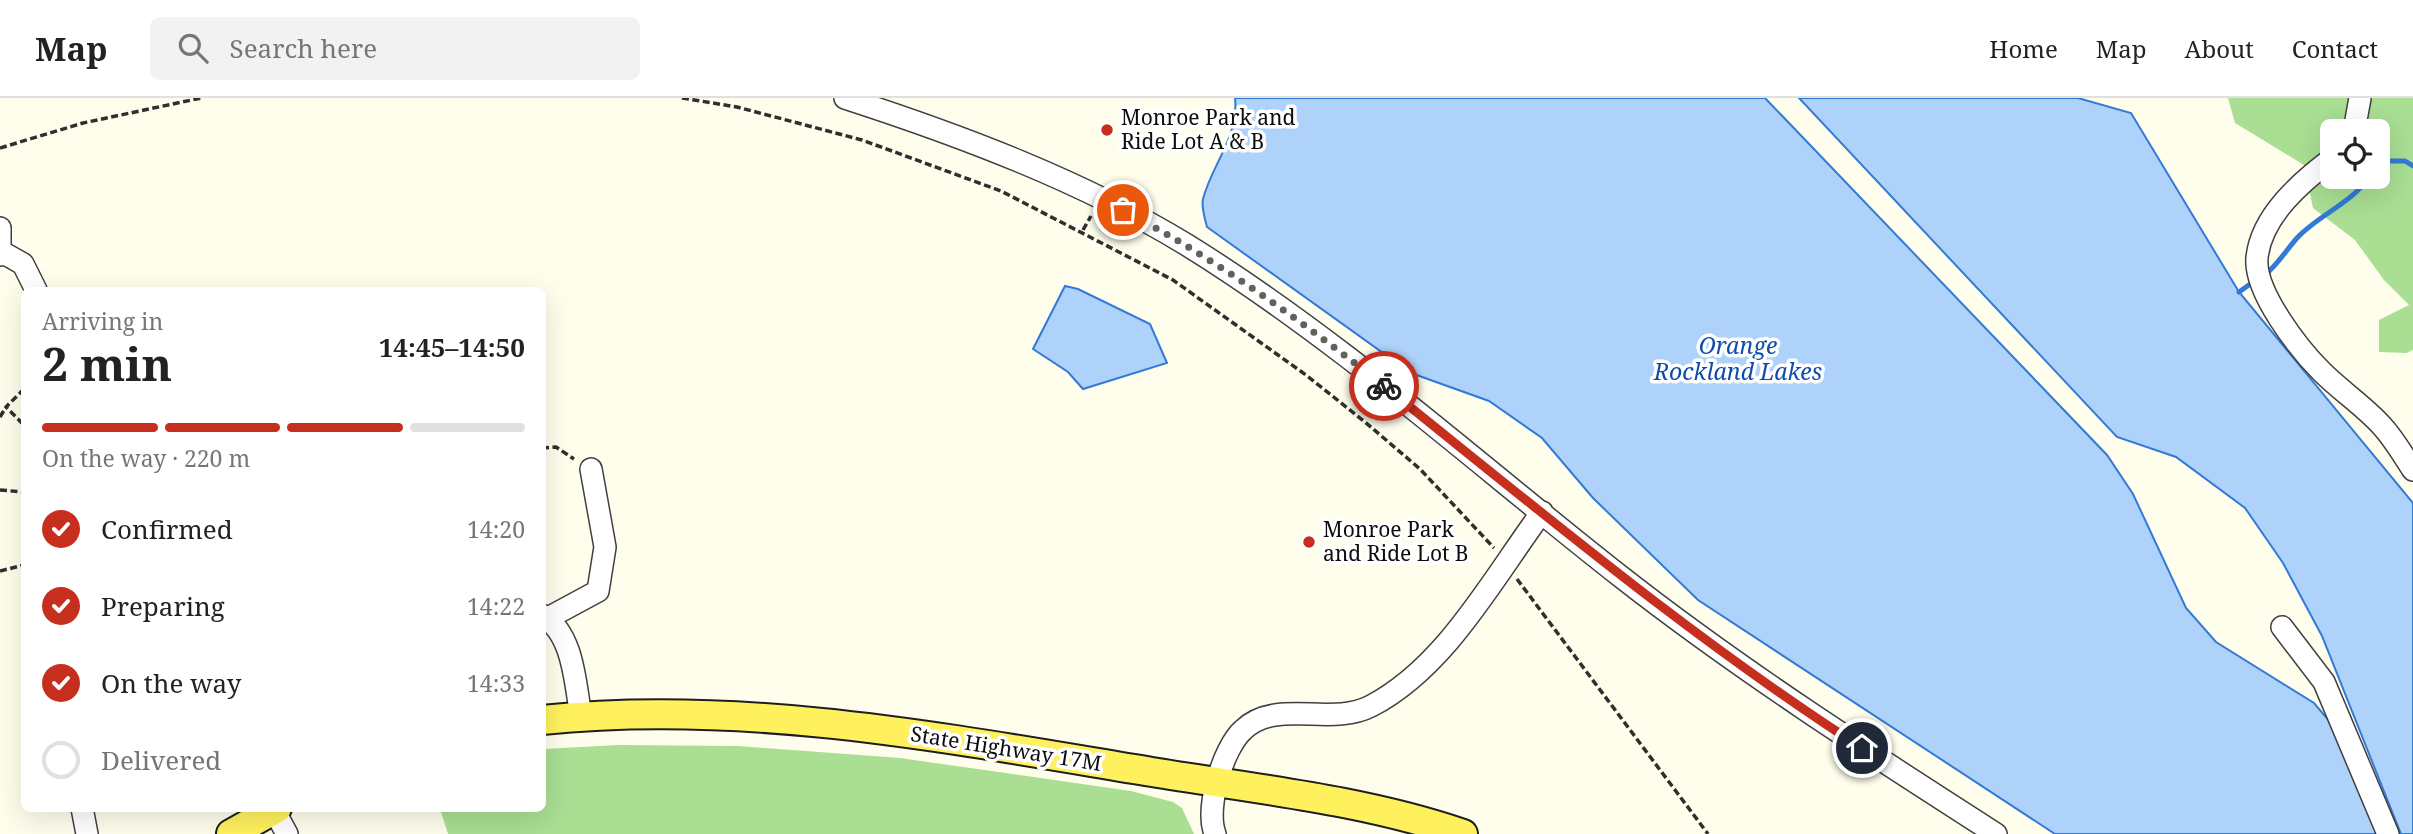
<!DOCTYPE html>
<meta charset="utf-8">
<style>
body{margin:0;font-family:"Noto Serif",serif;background:#f2f2f2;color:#222;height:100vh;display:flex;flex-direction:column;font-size:26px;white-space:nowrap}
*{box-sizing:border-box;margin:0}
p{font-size:23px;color:#767676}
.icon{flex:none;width:38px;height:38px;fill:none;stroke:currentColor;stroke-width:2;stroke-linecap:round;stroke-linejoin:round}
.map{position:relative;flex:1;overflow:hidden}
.side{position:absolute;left:21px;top:189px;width:525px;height:525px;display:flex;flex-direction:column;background:#fff;border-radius:10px;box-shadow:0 7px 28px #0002}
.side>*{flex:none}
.controls{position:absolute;left:2320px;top:21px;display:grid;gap:14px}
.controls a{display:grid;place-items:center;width:70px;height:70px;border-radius:10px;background:#fff;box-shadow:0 7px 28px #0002;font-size:35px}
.pin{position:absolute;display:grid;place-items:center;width:60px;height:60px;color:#fff;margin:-30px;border:4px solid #fff;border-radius:50%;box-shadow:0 2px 7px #0007}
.courier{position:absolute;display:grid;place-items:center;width:70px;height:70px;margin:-35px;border:5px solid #c62f1d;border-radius:50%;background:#fff;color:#222;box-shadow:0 2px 9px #0007}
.headline em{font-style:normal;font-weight:700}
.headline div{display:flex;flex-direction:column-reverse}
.headline{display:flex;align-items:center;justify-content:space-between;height:119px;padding:0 21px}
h1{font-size:46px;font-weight:700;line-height:52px}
.bar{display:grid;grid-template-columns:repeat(4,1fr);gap:10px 7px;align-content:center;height:84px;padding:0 21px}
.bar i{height:9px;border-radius:5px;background:#e0e0e0}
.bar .active{background:#c62f1d}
.bar p{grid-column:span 4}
ol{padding:0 21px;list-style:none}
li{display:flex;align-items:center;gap:21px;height:77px}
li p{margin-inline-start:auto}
li .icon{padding:7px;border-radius:50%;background:#c62f1d;color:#fff;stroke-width:4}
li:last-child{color:#767676}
li i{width:38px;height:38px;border:4px solid #e0e0e0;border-radius:50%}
header{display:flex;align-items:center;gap:42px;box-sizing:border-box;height:98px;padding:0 35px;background:#fff;border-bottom:2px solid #e0e0e0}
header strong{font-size:33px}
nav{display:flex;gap:38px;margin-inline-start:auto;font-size:24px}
.search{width:490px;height:63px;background:#f2f2f2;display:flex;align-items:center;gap:18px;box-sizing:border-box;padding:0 24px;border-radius:10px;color:#767676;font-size:26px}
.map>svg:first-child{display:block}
</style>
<header>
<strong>Map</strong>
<div class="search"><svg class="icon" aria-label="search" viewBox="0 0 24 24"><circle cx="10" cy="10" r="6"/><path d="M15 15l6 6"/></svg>Search here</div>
<nav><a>Home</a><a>Map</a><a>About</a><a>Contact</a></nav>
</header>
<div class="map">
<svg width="2413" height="736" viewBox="0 0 2413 736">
<rect width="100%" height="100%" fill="#fffeed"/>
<path fill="#a9de93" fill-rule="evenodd" d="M 2228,0 L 2413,0 L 2413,252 L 2406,255 L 2379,254 L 2379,222 L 2409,207 L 2384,182 L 2355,142 L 2313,110 L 2304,67 L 2235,25 ZM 2333,33 L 2378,33 L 2378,79 L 2333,79 Z
M 618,647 L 738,648 L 900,660 L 1131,693 L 1173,704 L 1182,710 L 1194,736 L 448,736 L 440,711 L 542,710 L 543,651 Z"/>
<path fill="#afd2fa" stroke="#317ad6" stroke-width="2" d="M 1235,0 L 1765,0 L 2107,357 L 2133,396 L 2186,510 L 2216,544 L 2314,605 L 2331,625 L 2378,736 L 2055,736 L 1698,502 L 1593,400 L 1542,340 L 1489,303 L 1411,275 L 1207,129 C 1205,121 1201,109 1203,101 C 1212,66 1239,39 1235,0 Z
M 1799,0 L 2078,0 L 2131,15 L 2239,194 L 2413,405 L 2413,736 L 2401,736 L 2322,538 L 2283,465 L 2245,410 L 2176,359 L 2117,339 Z
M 1065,188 L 1078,191 L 1150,226 L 1167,265 L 1083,291 L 1068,274 L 1033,251 Z"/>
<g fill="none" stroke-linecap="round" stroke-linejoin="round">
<path stroke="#317ad6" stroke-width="5" d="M 2378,71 L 2388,63 L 2405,63 L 2413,68
M 2265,177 C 2279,165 2286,152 2298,139 C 2319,117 2353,104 2369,79
M 2239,194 L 2253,184"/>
<defs>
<path id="minor" d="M 845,0 C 962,38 1082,83 1187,147 C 1342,243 1477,366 1620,478 C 1740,572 1868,654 1996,736
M 2354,33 L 2360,0
M 2333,60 C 2302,83 2261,118 2257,160 C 2254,194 2299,251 2322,274 C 2341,293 2364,308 2382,328 C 2394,341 2403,357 2413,372
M 0,130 L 0,157
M 0,153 L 23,166 L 36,192
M 542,517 C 574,536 575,586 581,618
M 548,520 L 598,493 L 605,449 L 591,371
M 2282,529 L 2324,584 L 2388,736
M 82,710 L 87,736
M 274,712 L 287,736
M 1215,736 C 1205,710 1223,650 1243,632 C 1276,600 1331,629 1371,608 C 1446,569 1493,480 1542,414"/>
<path id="major" d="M 542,622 C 747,601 951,641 1152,674 C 1256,691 1364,702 1463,736
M 231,736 L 277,710"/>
</defs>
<use href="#minor" stroke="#404040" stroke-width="24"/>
<use href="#major" stroke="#1e1e1e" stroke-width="32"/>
<path stroke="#2f2f2f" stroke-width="3.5" stroke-dasharray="7 3.5" stroke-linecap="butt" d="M 682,0 L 737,9 L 862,42 L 1001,93 L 1173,182 L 1306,277 L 1365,324 L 1420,371 L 1494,450
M 0,50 L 83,25 L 201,0
M 1083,132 L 1091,118
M 24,291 L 6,309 L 24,327
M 0,319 L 6,309
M 542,350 L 556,349 L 574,361
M 0,392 L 24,394
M 0,473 L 24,467
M 1517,481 L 1708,736"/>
<use href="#minor" stroke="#fff" stroke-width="21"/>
<use href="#major" stroke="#fff15d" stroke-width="28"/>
</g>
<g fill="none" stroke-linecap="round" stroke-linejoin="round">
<path stroke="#62615b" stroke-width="7" stroke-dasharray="0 12.6" d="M 1123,112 C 1216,161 1302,223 1384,288"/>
<path stroke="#c62f1d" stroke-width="9" d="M 1384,288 C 1540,413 1694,542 1862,650"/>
</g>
<g fill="#c62f1d" stroke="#fff" stroke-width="2.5">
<circle cx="1107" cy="32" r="7"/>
<circle cx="1309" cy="444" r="7"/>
</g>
<g text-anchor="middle" stroke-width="7" stroke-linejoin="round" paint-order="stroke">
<g font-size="21" fill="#0d0d0d" stroke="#fff" text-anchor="start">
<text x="1121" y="27">Monroe Park and<tspan x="1121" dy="24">Ride Lot A &amp; B</tspan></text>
<text x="1323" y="439">Monroe Park<tspan x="1323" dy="24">and Ride Lot B</tspan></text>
</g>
<g font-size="21" fill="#0d0d0d" stroke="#fff">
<text transform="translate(1006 651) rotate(9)" y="7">State Highway 17M</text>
</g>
<g font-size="23" font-style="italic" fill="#0f4ca7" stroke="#fff">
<text x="1738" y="256">Orange<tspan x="1738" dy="26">Rockland Lakes</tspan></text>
</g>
</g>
</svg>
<div class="controls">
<a><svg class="icon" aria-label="locate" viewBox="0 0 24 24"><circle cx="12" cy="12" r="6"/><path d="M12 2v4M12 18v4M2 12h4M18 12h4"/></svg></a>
</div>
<div class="pin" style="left:1123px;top:112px;background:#ea580c"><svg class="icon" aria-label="bag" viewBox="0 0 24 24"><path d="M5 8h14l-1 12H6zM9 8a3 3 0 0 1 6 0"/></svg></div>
<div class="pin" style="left:1862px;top:650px;background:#1f2937"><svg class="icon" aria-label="home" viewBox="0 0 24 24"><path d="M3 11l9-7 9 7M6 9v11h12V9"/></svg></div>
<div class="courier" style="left:1384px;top:288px"><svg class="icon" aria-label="bike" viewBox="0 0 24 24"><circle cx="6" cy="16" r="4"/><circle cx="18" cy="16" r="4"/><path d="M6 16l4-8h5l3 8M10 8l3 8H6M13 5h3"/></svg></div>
<section class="side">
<div class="headline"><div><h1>2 min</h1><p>Arriving in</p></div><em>14:45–14:50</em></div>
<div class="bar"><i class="active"></i><i class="active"></i><i class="active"></i><i></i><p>On the way · 220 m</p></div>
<ol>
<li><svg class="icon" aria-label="check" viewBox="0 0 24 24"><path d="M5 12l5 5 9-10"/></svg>Confirmed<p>14:20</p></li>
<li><svg class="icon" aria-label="check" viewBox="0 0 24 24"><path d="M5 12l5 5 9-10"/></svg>Preparing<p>14:22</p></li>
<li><svg class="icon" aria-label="check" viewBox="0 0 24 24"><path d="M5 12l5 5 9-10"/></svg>On the way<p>14:33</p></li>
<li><i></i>Delivered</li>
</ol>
</section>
</div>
